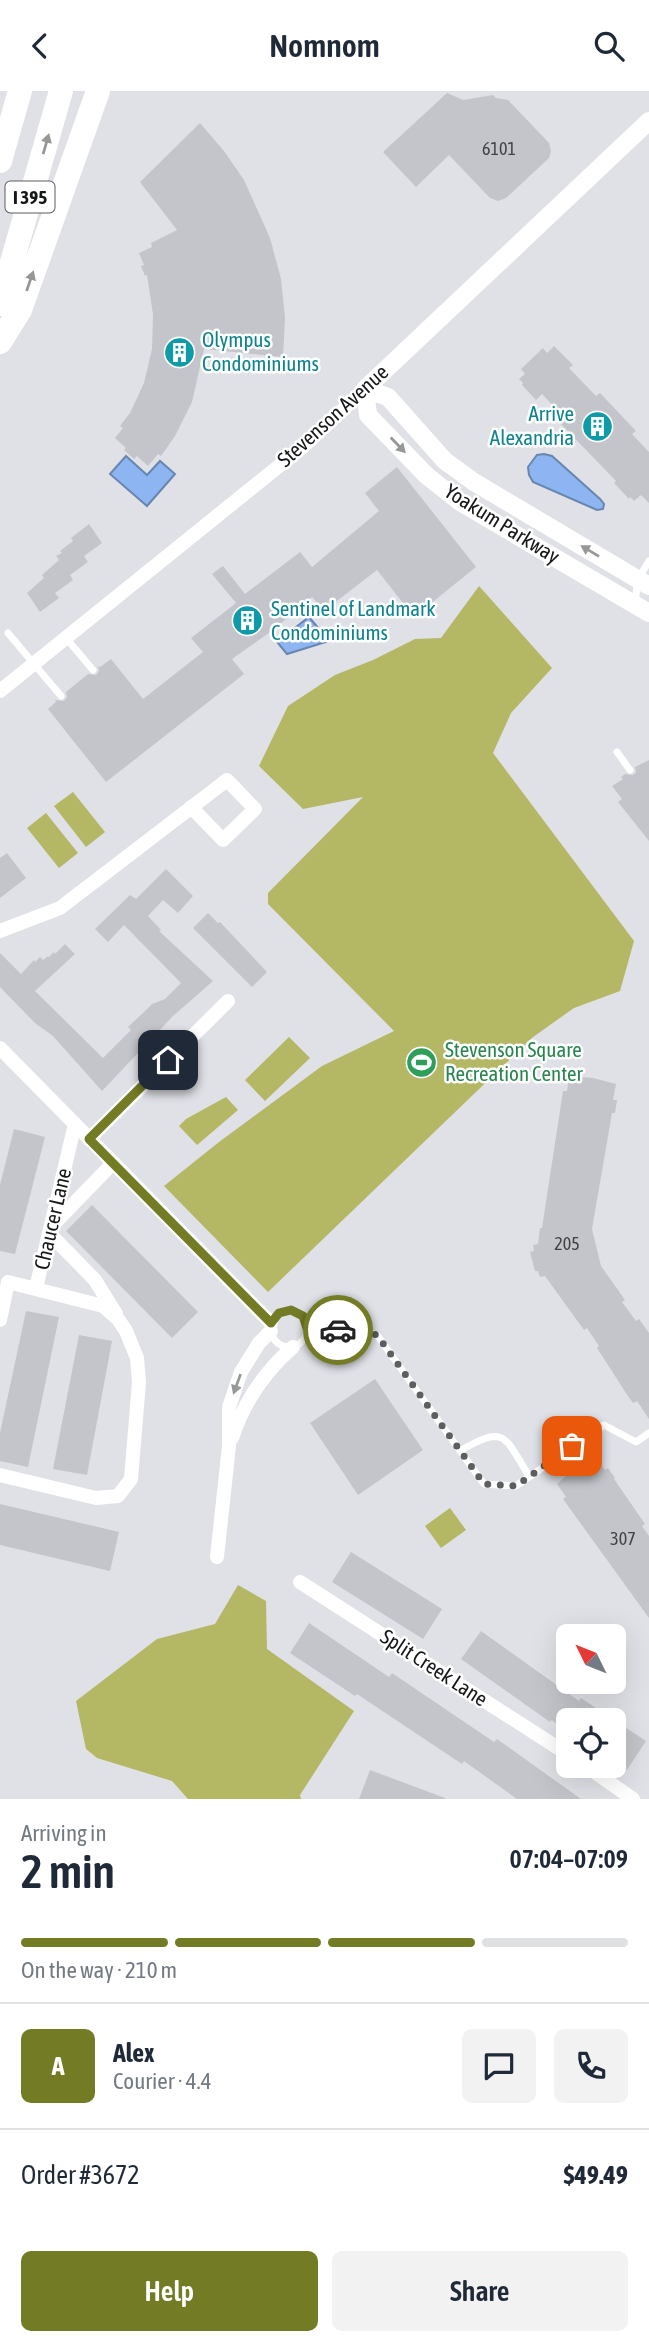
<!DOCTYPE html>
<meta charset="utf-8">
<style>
body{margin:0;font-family:"Asap Condensed",sans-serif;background:#f2f2f3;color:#1f2937;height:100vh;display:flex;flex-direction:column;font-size:26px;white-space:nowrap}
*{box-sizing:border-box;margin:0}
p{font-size:23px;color:#747a83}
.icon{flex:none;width:38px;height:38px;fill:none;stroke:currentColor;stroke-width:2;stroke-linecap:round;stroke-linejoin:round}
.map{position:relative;height:1708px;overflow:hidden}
.side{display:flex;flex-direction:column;background:#fff;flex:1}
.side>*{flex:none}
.needle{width:46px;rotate:313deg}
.tools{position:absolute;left:556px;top:1533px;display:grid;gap:14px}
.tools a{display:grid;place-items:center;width:70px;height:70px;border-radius:10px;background:#fff;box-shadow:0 7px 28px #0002;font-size:35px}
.pin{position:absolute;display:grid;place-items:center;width:60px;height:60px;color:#fff;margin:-30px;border-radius:14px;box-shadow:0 4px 10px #0006}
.courier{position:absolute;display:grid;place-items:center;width:70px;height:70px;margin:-35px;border:5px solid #747b25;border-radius:50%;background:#fff;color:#222;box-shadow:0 2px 9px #0007}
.overview em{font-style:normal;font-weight:600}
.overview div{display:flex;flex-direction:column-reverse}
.overview{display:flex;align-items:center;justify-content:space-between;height:119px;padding:0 21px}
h1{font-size:46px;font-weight:600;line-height:52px}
.bar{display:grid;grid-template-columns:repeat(4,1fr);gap:10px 7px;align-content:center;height:84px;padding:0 21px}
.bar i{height:9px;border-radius:5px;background:#e0e1e3}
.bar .selected{background:#747b25}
.bar p{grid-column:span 4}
.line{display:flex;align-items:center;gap:18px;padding:0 21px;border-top:2px solid #e0e1e3}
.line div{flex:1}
.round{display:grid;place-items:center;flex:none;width:74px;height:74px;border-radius:10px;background:#f2f2f3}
.action{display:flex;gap:14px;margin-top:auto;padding:14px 21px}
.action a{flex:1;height:80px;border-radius:10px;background:#747b25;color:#fff;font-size:28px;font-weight:600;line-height:80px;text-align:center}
.action a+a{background:#f2f2f3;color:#1f2937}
header{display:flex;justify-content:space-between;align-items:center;height:91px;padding:0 21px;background:#fff;font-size:32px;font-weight:600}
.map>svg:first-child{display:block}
</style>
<header><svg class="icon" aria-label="back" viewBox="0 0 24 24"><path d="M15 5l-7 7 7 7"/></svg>Nomnom<svg class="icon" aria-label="search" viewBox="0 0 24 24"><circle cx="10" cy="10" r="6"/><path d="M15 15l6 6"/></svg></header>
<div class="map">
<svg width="649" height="1708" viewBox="0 0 649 1708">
<rect width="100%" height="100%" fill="#dfe1e6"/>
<path fill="#b4b764" d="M 479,495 L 552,577 L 511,622 L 493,662 L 634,850 L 620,900 L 574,917 L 533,946 L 268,1201 L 164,1095 L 219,1051 L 322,975 L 394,940 L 268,813 L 268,802 L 363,706 L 303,718 L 259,675 L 288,615 L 335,584 L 373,569 L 415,548 L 441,547 Z
M 73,701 L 105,741 L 86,756 L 54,715 Z
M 46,722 L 78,762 L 59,777 L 27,737 Z
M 289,946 L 310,967 L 265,1010 L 245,989 Z
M 226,1006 L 238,1019 L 197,1054 L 179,1035 L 186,1028 Z
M 450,1417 L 466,1439 L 441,1457 L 425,1435 Z
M 238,1494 L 266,1510 L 267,1558 L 354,1620 L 300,1704 L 301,1708 L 188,1708 L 172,1690 L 97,1667 L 86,1658 L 76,1610 L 157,1548 L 215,1533 Z"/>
<path fill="#8db5f1" stroke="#6986b0" stroke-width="2" d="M 544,363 L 552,365 L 600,408 L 604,413 L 603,418 L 597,419 L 533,391 L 529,384 L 528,376 L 537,364 Z
M 126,365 L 147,384 L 160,370 L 175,383 L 147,415 L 110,383 Z
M 309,526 L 329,550 L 287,563 L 277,551 Z"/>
<path fill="#c3c5ca" d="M 447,2 L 463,9 L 493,4 L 496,7 L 508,9 L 549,52 L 551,60 L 549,67 L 506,107 L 498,110 L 490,107 L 449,64 L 416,96 L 383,61 Z
M 200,32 L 224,60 L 244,89 L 270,147 L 281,188 L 285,227 L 283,266 L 204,258 L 192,311 L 175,345 L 161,365 L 158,363 L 148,375 L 137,365 L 134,368 L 124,359 L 126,357 L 115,347 L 123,337 L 120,335 L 130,322 L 144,292 L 152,258 L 153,223 L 147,184 L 145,185 L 141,175 L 144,174 L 139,162 L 152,156 L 151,152 L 177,139 L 140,91 Z
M 554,255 L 573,274 L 569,277 L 596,305 L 600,302 L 636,340 L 632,343 L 649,361 L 649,412 L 641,404 L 634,410 L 630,406 L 629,408 L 614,392 L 616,390 L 558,330 L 563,325 L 542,303 L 536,309 L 522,294 L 523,292 L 519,288 L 525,283 L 521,278 L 543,257 L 547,262 Z
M 397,376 L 476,476 L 414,526 L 377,479 L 324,520 L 312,506 L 273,539 L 232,568 L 244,583 L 106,691 L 48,618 L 56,611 L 55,609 L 64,610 L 67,606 L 66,601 L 88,583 L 96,584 L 99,580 L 98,575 L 100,576 L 111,568 L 143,608 L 203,561 L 191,547 L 236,512 L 212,483 L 223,475 L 245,503 L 300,461 L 312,476 L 379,420 L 365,402 Z
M 89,433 L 102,452 L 84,465 L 88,471 L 70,484 L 73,489 L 55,502 L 59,507 L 40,521 L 27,502 L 44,487 L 42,484 L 59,469 L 56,465 L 62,462 L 60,460 L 73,450 L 71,447 Z
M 649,669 L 649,750 L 618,711 L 622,708 L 612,695 L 623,688 L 621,686 L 625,683 L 633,684 L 636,681 L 635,676 Z
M 7,762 L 26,787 L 0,807 L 0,767 Z
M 166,778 L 193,805 L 178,822 L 163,809 L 148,825 L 161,839 L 159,840 L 213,890 L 173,925 L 102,1000 L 53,945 L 35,932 L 0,896 L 0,862 L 21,883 L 34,869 L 35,871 L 40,866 L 43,869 L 48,865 L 49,866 L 54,861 L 55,863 L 65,853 L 75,863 L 35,900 L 103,967 L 131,939 L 128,936 L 143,922 L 152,913 L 165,908 L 181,892 L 124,834 L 108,851 L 95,838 L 130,804 L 136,808 Z
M 208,822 L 218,832 L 220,831 L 267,881 L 252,896 L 193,837 Z
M 569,985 L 593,987 L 616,993 L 613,1009 L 617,1009 L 615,1022 L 612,1022 L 592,1138 L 601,1175 L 625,1209 L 622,1211 L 636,1230 L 639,1228 L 649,1242 L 649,1328 L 637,1310 L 633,1312 L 626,1302 L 597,1257 L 599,1255 L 587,1237 L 584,1239 L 545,1185 L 540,1186 L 538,1180 L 535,1180 L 530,1161 L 534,1160 L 533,1154 L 538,1153 L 540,1137 L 542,1137 L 563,1000 L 567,1000 Z
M 14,1038 L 45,1046 L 15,1163 L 0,1160 L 0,1094 Z
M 92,1114 L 198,1221 L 172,1247 L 66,1140 Z
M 26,1220 L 59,1226 L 28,1376 L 0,1370 L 0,1342 Z
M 79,1244 L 112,1250 L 87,1384 L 53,1378 Z
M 375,1288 L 423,1359 L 358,1404 L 310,1332 Z
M 596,1366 L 605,1379 L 608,1377 L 615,1387 L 614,1388 L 645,1433 L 642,1435 L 649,1445 L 649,1527 L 563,1408 L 566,1406 L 557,1393 L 570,1381 L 575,1383 L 579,1382 L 580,1374 Z
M 0,1413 L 119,1441 L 110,1480 L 0,1454 Z
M 351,1461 L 442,1518 L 423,1548 L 332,1491 Z
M 309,1532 L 389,1586 L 392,1582 L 494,1651 L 497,1648 L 581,1708 L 517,1708 L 464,1670 L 462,1673 L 357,1603 L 355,1605 L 290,1562 Z
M 481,1540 L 579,1610 L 581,1607 L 614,1629 L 569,1629 L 569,1641 L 551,1629 L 550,1631 L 461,1568 Z
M 614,1629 L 646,1650 L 627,1679 L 614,1671 Z
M 370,1679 L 445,1707 L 445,1708 L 359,1708 Z"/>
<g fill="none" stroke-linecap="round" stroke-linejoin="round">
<path stroke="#fff" stroke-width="7" d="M 635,512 L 638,488 L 649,470
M 8,542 L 61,605
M 66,547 L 93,579
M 617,661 L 630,679
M271 1238a18 18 0 1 1 36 0a18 18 0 1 1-36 0Z
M 308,1237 L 364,1240 L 377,1244 L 484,1393 L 516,1395 L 604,1334 L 636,1351 L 649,1342
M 460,1360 C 506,1333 504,1345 529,1385
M 564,1361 L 575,1377"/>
<path stroke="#fff" stroke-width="14" d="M 0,600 L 305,354 L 365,298
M 0,840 L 60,817 L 227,689 L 255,718 L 223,749 L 191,716
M 0,957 L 271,1232
M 89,1048 L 228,910
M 51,1136 L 113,1072
M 49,1142 L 95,1189 L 116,1223
M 36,1197 L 75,1033
M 0,1229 L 8,1191 L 103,1215 L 118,1228 L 126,1240 L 137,1267 L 139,1291 L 131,1388 L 118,1405 L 96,1407 L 0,1384
M 232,1347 C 244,1311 264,1281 293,1256
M 217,1466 L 229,1355 L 229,1316 L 241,1281 L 259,1252 L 271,1240
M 300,1491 L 569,1664
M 586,1675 L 633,1708"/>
<path stroke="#fff" stroke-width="18" d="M 365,298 L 649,30
M 365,298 L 368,324 L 426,384 L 460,411 L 649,522
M 365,298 L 388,306 L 445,370 L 474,391 L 649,495"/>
<path stroke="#fff" stroke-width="24" d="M 0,70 L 20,0
M 0,213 L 61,0
M 0,251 L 20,219 L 98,0"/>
</g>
<defs><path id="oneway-solid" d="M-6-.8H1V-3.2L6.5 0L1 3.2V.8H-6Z" transform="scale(1.75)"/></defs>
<g fill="#969797">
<use href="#oneway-solid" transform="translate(46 53) rotate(-74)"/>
<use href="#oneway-solid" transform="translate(30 190) rotate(-71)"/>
<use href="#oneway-solid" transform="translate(398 354) rotate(46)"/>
<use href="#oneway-solid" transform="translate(590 460) rotate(-149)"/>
<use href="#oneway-solid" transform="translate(237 1293) rotate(110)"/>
</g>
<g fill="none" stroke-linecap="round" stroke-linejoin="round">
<path stroke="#5c5e60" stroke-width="7" stroke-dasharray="0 12.6" d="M 338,1239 L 364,1240 L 377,1244 L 484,1393 L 516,1395 L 572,1355"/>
<path stroke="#747b25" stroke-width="9" d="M 168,969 L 89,1048 L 271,1232 L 279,1222 L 291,1219 L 303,1225 L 307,1237 L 338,1239"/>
</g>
<defs>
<symbol id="building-disc" viewBox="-11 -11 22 22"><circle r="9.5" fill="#0f9aa8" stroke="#fff"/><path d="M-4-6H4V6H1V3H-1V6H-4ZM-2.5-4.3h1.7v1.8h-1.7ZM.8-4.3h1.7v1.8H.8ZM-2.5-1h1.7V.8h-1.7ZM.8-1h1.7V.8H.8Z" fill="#fff"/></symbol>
<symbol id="stadium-disc" viewBox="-11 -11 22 22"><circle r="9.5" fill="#2e9e5b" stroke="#fff"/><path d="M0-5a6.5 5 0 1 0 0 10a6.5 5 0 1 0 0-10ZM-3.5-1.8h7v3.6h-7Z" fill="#fff"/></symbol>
</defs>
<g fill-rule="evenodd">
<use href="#building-disc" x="162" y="244" width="35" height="35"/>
<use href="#building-disc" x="580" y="318" width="35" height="35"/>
<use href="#building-disc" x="230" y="512" width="35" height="35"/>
<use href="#stadium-disc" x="404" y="954" width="35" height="35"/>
</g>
<g text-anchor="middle" stroke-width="5" stroke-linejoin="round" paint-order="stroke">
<g font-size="18" fill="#414244">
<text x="499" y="64">6101</text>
<text x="567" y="1159">205</text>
<text x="623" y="1454">307</text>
</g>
<rect fill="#fff" stroke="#5c5d5d" stroke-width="2" x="5.5" y="90.5" width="49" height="31" rx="5"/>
<g font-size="19" font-weight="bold" fill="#161718">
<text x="30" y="113">I 395</text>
</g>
<g font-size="21" fill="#0d838f" stroke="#fff" text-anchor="start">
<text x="202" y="256">Olympus<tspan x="202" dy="24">Condominiums</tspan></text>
<text x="574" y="330" text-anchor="end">Arrive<tspan x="574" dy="24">Alexandria</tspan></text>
<text x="271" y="525">Sentinel of Landmark<tspan x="271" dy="24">Condominiums</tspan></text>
</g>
<g font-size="21" fill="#161718" stroke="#fff">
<text transform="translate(333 325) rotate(-42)" y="7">Stevenson Avenue</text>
<text transform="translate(502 433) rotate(32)" y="7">Yoakum Parkway</text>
<text transform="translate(53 1128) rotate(-77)" y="7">Chaucer Lane</text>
<text transform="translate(434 1577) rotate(33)" y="7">Split Creek Lane</text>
</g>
<g font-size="21" fill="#27864d" stroke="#fff" text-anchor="start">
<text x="445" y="966">Stevenson Square<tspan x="445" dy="24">Recreation Center</tspan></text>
</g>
</g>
</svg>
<div class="tools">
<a><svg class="needle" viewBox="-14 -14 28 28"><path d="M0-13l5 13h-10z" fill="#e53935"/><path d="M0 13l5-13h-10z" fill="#747a83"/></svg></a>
<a><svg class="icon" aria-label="locate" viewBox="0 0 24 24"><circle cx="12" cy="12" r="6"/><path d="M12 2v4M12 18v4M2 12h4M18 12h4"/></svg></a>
</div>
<div class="pin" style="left:572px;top:1355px;background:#ea580c"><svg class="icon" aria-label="bag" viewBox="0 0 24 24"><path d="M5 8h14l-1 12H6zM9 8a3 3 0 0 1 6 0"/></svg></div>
<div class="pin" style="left:168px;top:969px;background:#1f2937"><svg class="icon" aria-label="home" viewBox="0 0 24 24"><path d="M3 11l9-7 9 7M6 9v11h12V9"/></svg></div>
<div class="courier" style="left:338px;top:1239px"><svg class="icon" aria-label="car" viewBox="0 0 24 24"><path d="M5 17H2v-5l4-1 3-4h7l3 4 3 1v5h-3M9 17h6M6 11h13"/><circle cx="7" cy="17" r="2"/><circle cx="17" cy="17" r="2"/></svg></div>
</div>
<section class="side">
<div class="overview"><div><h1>2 min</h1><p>Arriving in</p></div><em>07:04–07:09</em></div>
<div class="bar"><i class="selected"></i><i class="selected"></i><i class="selected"></i><i></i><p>On the way · 210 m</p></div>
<div class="line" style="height:126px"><b class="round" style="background:#747b25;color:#fff">A</b><div><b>Alex</b><p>Courier · 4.4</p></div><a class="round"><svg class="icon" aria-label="chat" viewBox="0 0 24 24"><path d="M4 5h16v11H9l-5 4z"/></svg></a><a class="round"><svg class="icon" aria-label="phone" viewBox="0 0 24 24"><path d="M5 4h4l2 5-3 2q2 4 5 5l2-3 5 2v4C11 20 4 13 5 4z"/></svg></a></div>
<div class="line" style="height:91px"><div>Order #3672</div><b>$49.49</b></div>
<div class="action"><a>Help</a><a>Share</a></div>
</section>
